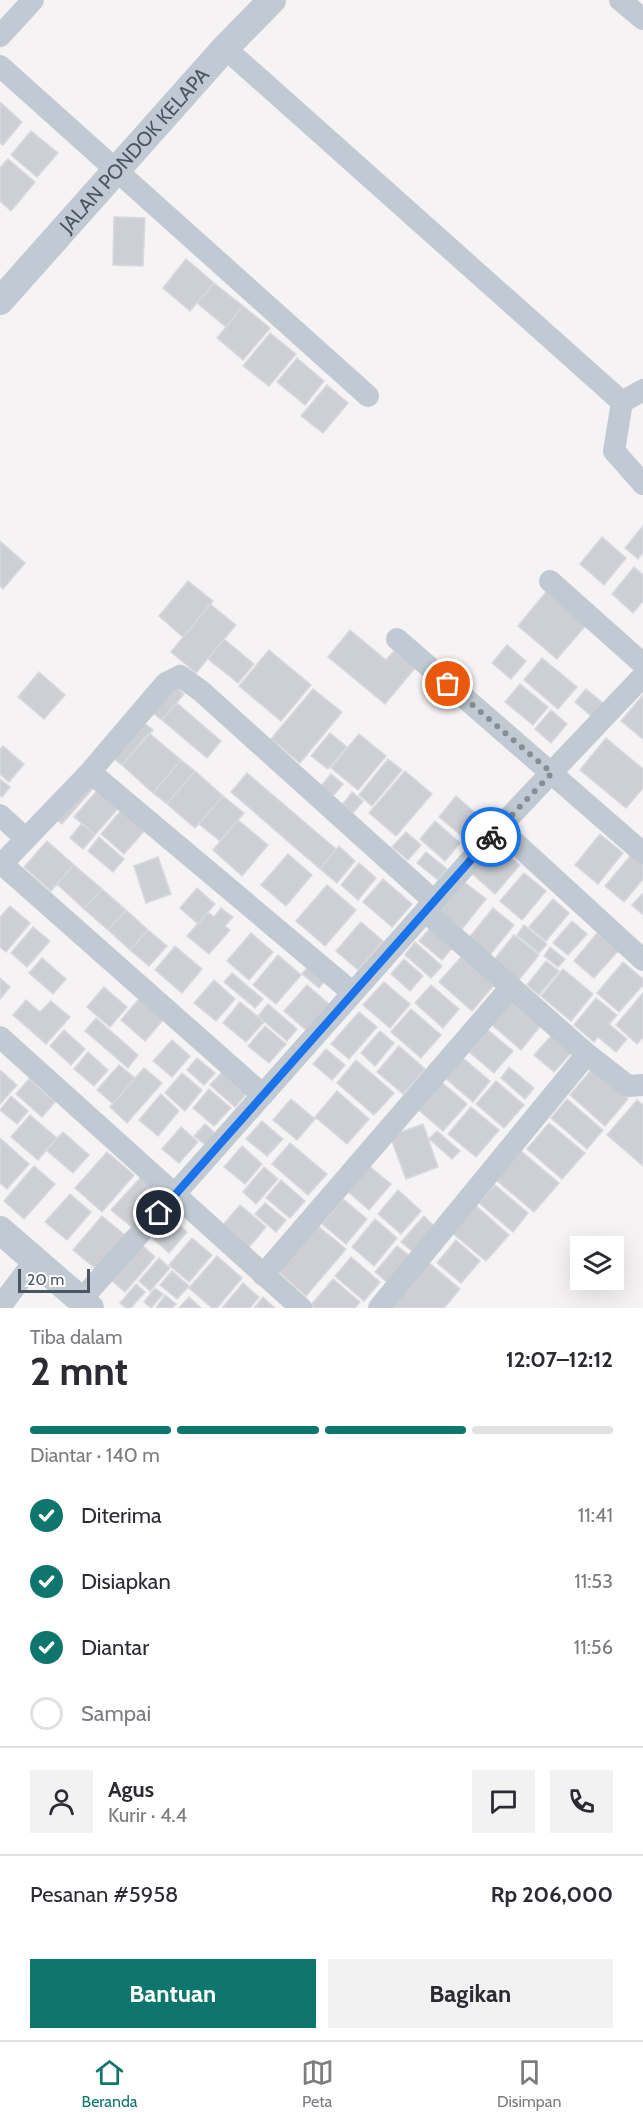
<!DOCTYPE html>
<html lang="id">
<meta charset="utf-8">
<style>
body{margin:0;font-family:Cabin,sans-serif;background:#f2f2f3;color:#2b2b33;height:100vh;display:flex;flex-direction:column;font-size:22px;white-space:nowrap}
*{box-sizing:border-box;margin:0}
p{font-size:20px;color:#7c7c81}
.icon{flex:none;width:33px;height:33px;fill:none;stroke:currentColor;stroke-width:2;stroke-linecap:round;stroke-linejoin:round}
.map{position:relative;height:1308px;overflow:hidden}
.side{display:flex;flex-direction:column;background:#fff;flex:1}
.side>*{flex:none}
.buttons{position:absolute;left:570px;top:1236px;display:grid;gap:12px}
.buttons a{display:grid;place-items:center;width:54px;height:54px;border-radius:0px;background:#fff;box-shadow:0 6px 24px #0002;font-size:30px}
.scale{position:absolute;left:18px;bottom:15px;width:72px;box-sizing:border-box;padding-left:6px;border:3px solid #4a5661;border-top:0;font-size:16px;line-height:21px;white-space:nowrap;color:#4a5661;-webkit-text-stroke:4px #fff;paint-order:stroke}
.pin{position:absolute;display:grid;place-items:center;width:51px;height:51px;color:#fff;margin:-26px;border:3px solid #fff;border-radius:50%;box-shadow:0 2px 6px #0007}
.courier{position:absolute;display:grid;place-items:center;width:60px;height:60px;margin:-30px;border:4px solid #1a73e8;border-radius:50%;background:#fff;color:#222;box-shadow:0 2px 8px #0007}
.headline em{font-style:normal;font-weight:800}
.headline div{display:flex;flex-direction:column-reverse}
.headline{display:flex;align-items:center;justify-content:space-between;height:102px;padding:0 30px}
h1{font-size:39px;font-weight:800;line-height:45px}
.bar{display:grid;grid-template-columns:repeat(4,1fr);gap:9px 6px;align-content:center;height:72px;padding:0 30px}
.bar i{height:8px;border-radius:4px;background:#e1e1e2}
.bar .active{background:#0f766e}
.bar p{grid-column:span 4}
.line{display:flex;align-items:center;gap:15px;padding:0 30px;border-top:2px solid #e1e1e2}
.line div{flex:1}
.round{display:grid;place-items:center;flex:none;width:63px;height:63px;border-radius:0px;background:#f2f2f3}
ol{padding:0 30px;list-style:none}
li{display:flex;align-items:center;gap:18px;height:66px}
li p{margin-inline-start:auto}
li .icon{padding:6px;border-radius:50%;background:#0f766e;color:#fff;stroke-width:4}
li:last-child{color:#7c7c81}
li i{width:33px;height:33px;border:3px solid #e1e1e2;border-radius:50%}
.primary-button{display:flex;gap:12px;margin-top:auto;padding:12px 30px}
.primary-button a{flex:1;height:69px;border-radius:0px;background:#0f766e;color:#fff;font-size:24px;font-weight:800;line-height:69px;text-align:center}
.primary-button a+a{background:#f2f2f3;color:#2b2b33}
.tabs{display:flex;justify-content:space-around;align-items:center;height:84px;border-top:2px solid #e1e1e2;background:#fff;font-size:16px;color:#7c7c81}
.tabs a{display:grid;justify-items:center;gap:3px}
.tabs .active{color:#0f766e}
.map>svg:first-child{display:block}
</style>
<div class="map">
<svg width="643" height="1308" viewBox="0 0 643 1308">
<rect width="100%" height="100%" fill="#f5f3f3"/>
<path fill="#cdcfd5" stroke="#d7d9de" stroke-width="1.5" d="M 0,102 L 22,122 L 3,145 L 0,143 Z
M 31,131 L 58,153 L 37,177 L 11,155 Z
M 8,159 L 35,182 L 11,211 L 0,201 L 0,168 Z
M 114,217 L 145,218 L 143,266 L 113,265 Z
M 186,259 L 214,283 L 190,311 L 163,288 Z
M 214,283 L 243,306 L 226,327 L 197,303 Z
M 243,306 L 270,328 L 243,360 L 217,338 Z
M 270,333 L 296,354 L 269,386 L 243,366 Z
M 297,358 L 324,381 L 305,405 L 277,382 Z
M 327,385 L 348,403 L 323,433 L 301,416 Z
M 643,526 L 643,552 L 638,559 L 625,548 Z
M 602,537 L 626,558 L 604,585 L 580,564 Z
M 0,541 L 25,563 L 3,589 L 0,586 Z
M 634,567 L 643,575 L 643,601 L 633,613 L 612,594 Z
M 188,581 L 213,601 L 183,637 L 159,616 Z
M 546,592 L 586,625 L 557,659 L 518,626 Z
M 210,604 L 236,625 L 196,673 L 171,652 Z
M 350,630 L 386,660 L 394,651 L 415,668 L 385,704 L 328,657 Z
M 224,639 L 254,664 L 238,683 L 208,659 Z
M 507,645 L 526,661 L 511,679 L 492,663 Z
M 269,650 L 311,685 L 281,721 L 239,686 Z
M 542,658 L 577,687 L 558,709 L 524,680 Z
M 39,672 L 65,695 L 44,719 L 18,697 Z
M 171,683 L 184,694 L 162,720 L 149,710 Z
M 520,684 L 548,707 L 533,725 L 505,702 Z
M 313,689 L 342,712 L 300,763 L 271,739 Z
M 586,689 L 603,703 L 591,716 L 575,702 Z
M 643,695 L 643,739 L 621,721 Z
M 177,703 L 221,741 L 207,758 L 162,720 Z
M 551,710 L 567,724 L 551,743 L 535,729 Z
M 138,718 L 153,730 L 122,765 L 108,754 Z
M 149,733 L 181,760 L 153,793 L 122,765 Z
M 330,733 L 347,747 L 328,769 L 311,756 Z
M 359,734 L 386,756 L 358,790 L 331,768 Z
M 606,738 L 643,769 L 643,788 L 626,808 L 580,770 Z
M 3,746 L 24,764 L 9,782 L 0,774 L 0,749 Z
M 388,759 L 402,770 L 372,806 L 359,795 Z
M 181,760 L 195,771 L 167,804 L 153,793 Z
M 195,771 L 223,796 L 195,828 L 167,804 Z
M 405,771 L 432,794 L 396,836 L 369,813 Z
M 247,773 L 336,849 L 320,869 L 231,792 Z
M 331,774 L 343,784 L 333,796 L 321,786 Z
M 86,776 L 96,785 L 62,824 L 52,816 Z
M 0,779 L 10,787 L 2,797 L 0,795 Z
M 100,787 L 121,805 L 95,835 L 74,817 Z
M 352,792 L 363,801 L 353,813 L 343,804 Z
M 223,796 L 244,813 L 220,841 L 199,824 Z
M 456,796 L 480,817 L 463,837 L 439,817 Z
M 123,808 L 147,828 L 124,854 L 101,834 Z
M 238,820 L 268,845 L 242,876 L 213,850 Z
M 435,821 L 460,843 L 445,861 L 420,839 Z
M 82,823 L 95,835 L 83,849 L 70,838 Z
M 406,832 L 421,845 L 408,860 L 392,847 Z
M 600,834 L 623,853 L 598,884 L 575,865 Z
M 99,837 L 124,859 L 113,872 L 88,851 Z
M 47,841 L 74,865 L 51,891 L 24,867 Z
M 494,842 L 520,865 L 495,894 L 469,871 Z
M 339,846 L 355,861 L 337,883 L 320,869 Z
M 426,852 L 447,869 L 438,880 L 417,863 Z
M 288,854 L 312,875 L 286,906 L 261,885 Z
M 632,854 L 643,863 L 643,879 L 624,902 L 605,886 Z
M 158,857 L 171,894 L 146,903 L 134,866 Z
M 359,863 L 376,878 L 358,900 L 341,885 Z
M 74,865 L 102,889 L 84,909 L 57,884 Z
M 524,873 L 546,891 L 522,920 L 500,901 Z
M 383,879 L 412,904 L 392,927 L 363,902 Z
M 464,882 L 486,899 L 462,929 L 440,911 Z
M 327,885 L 356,910 L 325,946 L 296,921 Z
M 197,888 L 215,904 L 198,924 L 180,908 Z
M 102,889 L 126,910 L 108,930 L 84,909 Z
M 643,893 L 643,915 L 632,905 Z
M 553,899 L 569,913 L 546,941 L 529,927 Z
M 10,906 L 30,923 L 6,952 L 0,947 L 0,917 Z
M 221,908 L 233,917 L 225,926 L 230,930 L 209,954 L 187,936 L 208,912 L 214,917 Z
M 493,908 L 514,925 L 489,956 L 468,939 Z
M 126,910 L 148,930 L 130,950 L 108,930 Z
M 572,921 L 587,934 L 568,955 L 553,943 Z
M 361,922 L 383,941 L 358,970 L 336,951 Z
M 524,925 L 547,944 L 539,953 L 517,935 Z
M 33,927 L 50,941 L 27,967 L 11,953 Z
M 430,928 L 453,947 L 442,960 L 419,941 Z
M 148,930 L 167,946 L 149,966 L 130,950 Z
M 251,933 L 273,952 L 249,980 L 227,961 Z
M 597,933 L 618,951 L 594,978 L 574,961 Z
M 514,935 L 539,955 L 518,981 L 493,961 Z
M 415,942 L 442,966 L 431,978 L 405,955 Z
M 175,946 L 202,969 L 182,993 L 155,970 Z
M 550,947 L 565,959 L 558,967 L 544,956 Z
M 278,955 L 301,975 L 276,1004 L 253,985 Z
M 461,957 L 494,985 L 472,1011 L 439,982 Z
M 42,958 L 66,979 L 53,994 L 29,973 Z
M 404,959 L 423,976 L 410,991 L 391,974 Z
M 546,961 L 559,971 L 539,995 L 527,985 Z
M 312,962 L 328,977 L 319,988 L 302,974 Z
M 623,962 L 643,979 L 643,985 L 619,1012 L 597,993 Z
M 563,969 L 593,994 L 571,1021 L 541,996 Z
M 232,973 L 263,999 L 255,1008 L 224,982 Z
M 0,978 L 10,987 L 0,999 Z
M 214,980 L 235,999 L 216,1021 L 194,1003 Z
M 384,982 L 410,1004 L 390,1028 L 363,1005 Z
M 307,985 L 330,1005 L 307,1031 L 284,1011 Z
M 431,985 L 459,1009 L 443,1028 L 415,1003 Z
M 104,987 L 127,1007 L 110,1027 L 87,1007 Z
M 643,993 L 643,1037 L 637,1044 L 616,1025 Z
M 512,998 L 542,1024 L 521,1050 L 491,1024 Z
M 596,998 L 617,1015 L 609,1024 L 627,1039 L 616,1052 L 598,1037 L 594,1042 L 574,1025 Z
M 139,999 L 163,1020 L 145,1041 L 121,1020 Z
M 26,1000 L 40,1012 L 51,1001 L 70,1017 L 46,1044 L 13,1015 Z
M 240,1002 L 264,1022 L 246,1042 L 223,1023 Z
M 268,1004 L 297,1029 L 287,1041 L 258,1016 Z
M 411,1009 L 441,1035 L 421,1058 L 391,1032 Z
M 359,1012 L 377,1027 L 349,1059 L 331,1044 Z
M 96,1018 L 138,1055 L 128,1068 L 85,1031 Z
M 265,1026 L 286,1044 L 269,1063 L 248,1046 Z
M 64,1030 L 85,1049 L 71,1065 L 50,1046 Z
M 488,1030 L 513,1051 L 494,1073 L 469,1052 Z
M 380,1031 L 394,1043 L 375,1066 L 361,1053 Z
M 551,1036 L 571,1053 L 554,1072 L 534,1055 Z
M 172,1040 L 190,1056 L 172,1077 L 153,1061 Z
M 399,1046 L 425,1069 L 403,1094 L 377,1072 Z
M 326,1049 L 345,1065 L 332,1080 L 313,1064 Z
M 88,1052 L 108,1070 L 94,1086 L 74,1069 Z
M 462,1057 L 490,1081 L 473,1102 L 444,1077 Z
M 197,1058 L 215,1073 L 204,1085 L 187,1070 Z
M 356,1060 L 394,1093 L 374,1115 L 337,1083 Z
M 119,1065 L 135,1078 L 113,1104 L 97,1090 Z
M 509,1067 L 534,1088 L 525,1099 L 501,1078 Z
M 144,1068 L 162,1083 L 127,1123 L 110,1107 Z
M 592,1069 L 628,1099 L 605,1126 L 570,1095 Z
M 0,1070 L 17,1085 L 0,1104 Z
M 224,1070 L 249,1091 L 235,1107 L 210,1085 Z
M 182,1073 L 202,1090 L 185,1111 L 165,1093 Z
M 29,1079 L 55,1102 L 42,1117 L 16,1094 Z
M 438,1079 L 467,1104 L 443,1131 L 414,1106 Z
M 496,1081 L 524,1105 L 504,1128 L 476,1104 Z
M 209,1089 L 231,1108 L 214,1126 L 193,1108 Z
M 337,1091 L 369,1119 L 347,1144 L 315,1117 Z
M 161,1094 L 179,1111 L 158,1136 L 139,1120 Z
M 11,1096 L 28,1111 L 17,1124 L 0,1110 Z
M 291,1099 L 315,1119 L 297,1140 L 273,1120 Z
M 567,1099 L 603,1130 L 587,1149 L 551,1118 Z
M 637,1100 L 643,1105 L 643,1166 L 607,1135 Z
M 471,1107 L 499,1130 L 476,1157 L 448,1134 Z
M 30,1115 L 57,1138 L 38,1160 L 11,1137 Z
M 262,1121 L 283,1139 L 267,1156 L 246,1139 Z
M 549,1123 L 585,1153 L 562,1179 L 527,1149 Z
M 205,1124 L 217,1135 L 207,1146 L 194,1136 Z
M 423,1124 L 438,1167 L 406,1179 L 390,1136 Z
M 181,1127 L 198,1142 L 179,1163 L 162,1149 Z
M 437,1131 L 460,1151 L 452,1159 L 429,1139 Z
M 63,1132 L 89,1155 L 73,1173 L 46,1150 Z
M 0,1138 L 29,1164 L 7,1189 L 0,1183 Z
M 290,1143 L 327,1174 L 308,1195 L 272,1164 Z
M 242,1146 L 262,1164 L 245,1184 L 224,1167 Z
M 521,1151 L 559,1183 L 534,1212 L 496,1180 Z
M 107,1152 L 134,1175 L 102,1212 L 75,1188 Z
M 34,1166 L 55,1184 L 24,1219 L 4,1201 Z
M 369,1166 L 391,1184 L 369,1210 L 347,1191 Z
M 264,1167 L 278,1179 L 256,1204 L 243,1192 Z
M 141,1177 L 163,1196 L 134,1229 L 111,1210 Z
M 281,1180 L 305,1201 L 290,1218 L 266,1198 Z
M 495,1185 L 528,1213 L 513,1232 L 479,1203 Z
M 398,1190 L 421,1211 L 401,1234 L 378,1214 Z
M 70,1194 L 91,1212 L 67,1240 L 45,1222 Z
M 343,1199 L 367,1219 L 346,1244 L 322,1224 Z
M 265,1203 L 286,1220 L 276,1232 L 255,1214 Z
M 474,1204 L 509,1235 L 486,1261 L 451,1232 Z
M 240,1205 L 266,1227 L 249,1247 L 223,1225 Z
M 167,1214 L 187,1232 L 169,1253 L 149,1235 Z
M 102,1216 L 126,1236 L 97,1270 L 73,1250 Z
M 424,1216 L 435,1227 L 413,1252 L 401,1242 Z
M 375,1219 L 397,1238 L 374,1266 L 352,1247 Z
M 318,1226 L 346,1249 L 306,1296 L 279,1272 Z
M 192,1238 L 212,1255 L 189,1282 L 169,1265 Z
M 456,1240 L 480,1261 L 461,1283 L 437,1263 Z
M 142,1245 L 155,1257 L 125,1292 L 111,1280 Z
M 397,1246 L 410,1256 L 387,1282 L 375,1272 Z
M 217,1256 L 242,1278 L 217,1308 L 212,1308 L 189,1288 Z
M 351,1257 L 380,1282 L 364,1301 L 335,1276 Z
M 159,1258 L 170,1268 L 150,1291 L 139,1281 Z
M 428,1262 L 460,1289 L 444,1308 L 388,1308 Z
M 172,1271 L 189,1286 L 177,1299 L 160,1285 Z
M 333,1279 L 360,1302 L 355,1308 L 314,1308 L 311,1305 Z
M 243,1283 L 259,1297 L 250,1308 L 222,1308 Z
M 136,1284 L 145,1292 L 131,1308 L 126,1308 L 120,1303 Z
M 155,1288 L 163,1294 L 151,1308 L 144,1302 Z
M 165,1295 L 176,1304 L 172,1308 L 156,1308 Z
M 189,1297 L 201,1308 L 179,1308 Z
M 263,1297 L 275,1308 L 254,1308 Z"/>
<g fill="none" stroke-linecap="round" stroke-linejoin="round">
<path stroke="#c1cad2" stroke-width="22" d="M 620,0 L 643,19
M 0,36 L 33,0
M 225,48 L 622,402 L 614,451 L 643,484
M 0,66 L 368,396
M 622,402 L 643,390
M 550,581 L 643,664
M 397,639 L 643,853
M 90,772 L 353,993
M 0,815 L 25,838
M 499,828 L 643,960
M 2,864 L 263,1095
M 0,866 L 90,772 L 166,683 L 180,676 L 201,691 L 434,901
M 425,911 L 587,1054 L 628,1086 L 643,1085
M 0,1037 L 301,1308
M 263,1275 L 511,987
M 81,1300 L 499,828 L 643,676
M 0,1307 L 35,1260
M 379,1308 L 587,1054"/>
<g stroke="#c1cad2" stroke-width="28">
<path id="s1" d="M 0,301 L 225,48 L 272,0"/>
<path d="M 0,1230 L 90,1308"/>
</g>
</g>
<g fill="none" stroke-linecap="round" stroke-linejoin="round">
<path stroke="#868d94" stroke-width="6" stroke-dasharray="0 10.8" d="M 448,684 L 552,773 L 491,837"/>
<path stroke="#1a73e8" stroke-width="8" d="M 159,1213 L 491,837"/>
</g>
<g text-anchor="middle" stroke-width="4.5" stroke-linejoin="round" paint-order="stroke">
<g font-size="20" fill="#4a5661" stroke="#fff">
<text dy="7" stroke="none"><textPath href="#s1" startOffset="202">JALAN PONDOK KELAPA</textPath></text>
</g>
</g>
</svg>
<div class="buttons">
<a><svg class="icon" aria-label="layers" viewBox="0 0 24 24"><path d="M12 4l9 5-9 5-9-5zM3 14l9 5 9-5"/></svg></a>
</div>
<div class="scale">20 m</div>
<div class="pin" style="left:448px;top:684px;background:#ea580c"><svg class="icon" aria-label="bag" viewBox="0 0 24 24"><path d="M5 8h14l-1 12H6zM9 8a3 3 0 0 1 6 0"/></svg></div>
<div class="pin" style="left:159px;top:1213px;background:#1f2937"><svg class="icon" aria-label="home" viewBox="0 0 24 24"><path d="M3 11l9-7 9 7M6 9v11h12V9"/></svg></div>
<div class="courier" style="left:491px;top:837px"><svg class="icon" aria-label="bike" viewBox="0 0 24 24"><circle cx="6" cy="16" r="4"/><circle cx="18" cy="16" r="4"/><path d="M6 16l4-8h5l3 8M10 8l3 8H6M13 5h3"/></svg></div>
</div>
<section class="side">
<div class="headline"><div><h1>2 mnt</h1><p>Tiba dalam</p></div><em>12:07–12:12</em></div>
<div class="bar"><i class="active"></i><i class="active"></i><i class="active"></i><i></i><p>Diantar · 140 m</p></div>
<ol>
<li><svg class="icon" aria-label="check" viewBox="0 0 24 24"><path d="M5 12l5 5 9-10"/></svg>Diterima<p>11:41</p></li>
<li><svg class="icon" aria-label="check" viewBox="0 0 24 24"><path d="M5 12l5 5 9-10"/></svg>Disiapkan<p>11:53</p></li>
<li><svg class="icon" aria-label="check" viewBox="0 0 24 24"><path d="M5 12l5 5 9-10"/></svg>Diantar<p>11:56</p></li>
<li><i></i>Sampai</li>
</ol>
<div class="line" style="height:108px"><a class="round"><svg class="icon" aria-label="person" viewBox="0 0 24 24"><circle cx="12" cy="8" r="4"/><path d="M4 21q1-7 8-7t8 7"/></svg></a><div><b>Agus</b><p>Kurir · 4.4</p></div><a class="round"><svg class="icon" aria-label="chat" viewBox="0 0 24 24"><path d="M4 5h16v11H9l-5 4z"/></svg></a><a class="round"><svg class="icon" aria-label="phone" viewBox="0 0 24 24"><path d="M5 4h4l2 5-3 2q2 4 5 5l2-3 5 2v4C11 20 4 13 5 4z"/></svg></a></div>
<div class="line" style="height:78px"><div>Pesanan #5958</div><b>Rp 206,000</b></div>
<div class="primary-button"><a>Bantuan</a><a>Bagikan</a></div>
</section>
<nav class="tabs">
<a class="active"><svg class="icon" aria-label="home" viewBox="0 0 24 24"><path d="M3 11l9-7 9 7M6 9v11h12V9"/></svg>Beranda</a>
<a><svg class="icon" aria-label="map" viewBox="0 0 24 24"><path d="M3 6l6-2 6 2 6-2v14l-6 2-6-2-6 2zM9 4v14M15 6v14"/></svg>Peta</a>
<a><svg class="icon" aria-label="saved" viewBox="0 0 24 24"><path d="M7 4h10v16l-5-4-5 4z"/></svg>Disimpan</a>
</nav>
